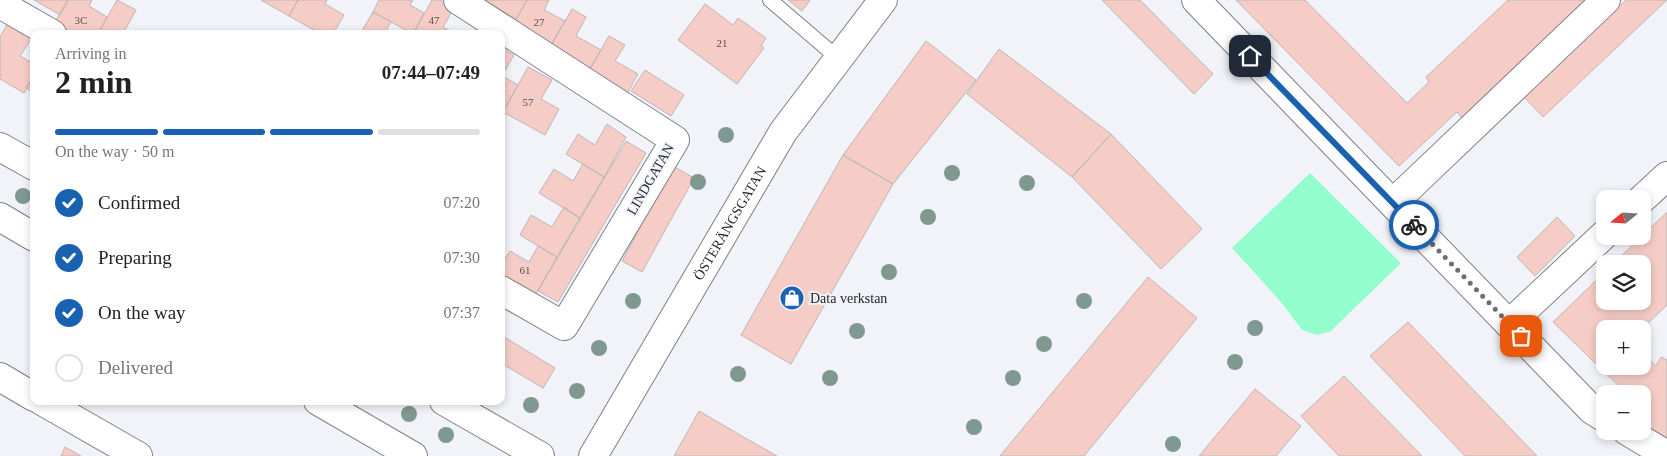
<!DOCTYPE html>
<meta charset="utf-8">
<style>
body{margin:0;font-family:"Times New Roman",serif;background:#f6f6f6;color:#222;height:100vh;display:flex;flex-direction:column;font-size:19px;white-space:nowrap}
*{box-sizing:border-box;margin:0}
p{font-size:16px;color:#767676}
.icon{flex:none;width:28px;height:28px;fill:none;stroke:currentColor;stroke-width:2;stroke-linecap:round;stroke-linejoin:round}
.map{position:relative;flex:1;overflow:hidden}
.panel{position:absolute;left:30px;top:30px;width:475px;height:375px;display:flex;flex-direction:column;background:#fff;border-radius:10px;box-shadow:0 2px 8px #0003}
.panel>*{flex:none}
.needle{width:32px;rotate:252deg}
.controls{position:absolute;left:1596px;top:190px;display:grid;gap:10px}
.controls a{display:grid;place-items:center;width:55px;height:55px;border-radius:10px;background:#fff;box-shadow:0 2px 8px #0003;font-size:25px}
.pin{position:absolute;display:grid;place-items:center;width:42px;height:42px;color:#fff;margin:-21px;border-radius:10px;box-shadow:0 2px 8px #0006}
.courier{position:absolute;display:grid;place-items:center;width:50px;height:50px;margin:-25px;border:4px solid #1862b1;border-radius:50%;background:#fff;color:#222;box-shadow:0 1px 6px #0007}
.headline em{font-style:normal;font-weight:600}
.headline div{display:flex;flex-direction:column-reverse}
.headline{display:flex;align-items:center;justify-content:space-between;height:85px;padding:0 25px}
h1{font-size:32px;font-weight:600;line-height:38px}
.bar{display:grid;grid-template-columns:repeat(4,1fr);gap:8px 5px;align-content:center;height:60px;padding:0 25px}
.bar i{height:6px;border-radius:4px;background:#e0e0e0}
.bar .current{background:#1862b1}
.bar p{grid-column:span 4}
ol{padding:0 25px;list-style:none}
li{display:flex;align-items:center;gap:15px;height:55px}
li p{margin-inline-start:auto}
li .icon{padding:5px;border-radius:50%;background:#1862b1;color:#fff;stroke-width:4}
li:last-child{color:#767676}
li i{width:28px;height:28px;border:2px solid #e0e0e0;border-radius:50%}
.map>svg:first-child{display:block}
</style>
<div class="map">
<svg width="1667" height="456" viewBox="0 0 1667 456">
<rect width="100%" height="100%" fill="#f1f3f9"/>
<path fill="#93fdce" d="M 1310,173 L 1401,263 L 1331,331 L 1317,335 L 1302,330 L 1281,302 L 1232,248 Z"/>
<path fill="#f6ccc6" stroke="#bdb6b5" d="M 34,0 L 68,0 L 60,15 Z
M 68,0 L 92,0 L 89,6 L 107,17 L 98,34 L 75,34 L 55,22 Z
M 117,0 L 136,10 L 125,30 L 132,34 L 98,34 Z
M 261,0 L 298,0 L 289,16 Z
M 298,0 L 327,0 L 325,4 L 344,15 L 333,34 L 321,34 L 289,16 Z
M 379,0 L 413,0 L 410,5 L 424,13 L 413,34 L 373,12 Z
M 432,0 L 440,0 L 454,8 L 443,27 L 455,34 L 413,34 Z
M 483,0 L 527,0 L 516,19 Z
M 527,0 L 549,0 L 544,10 L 565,21 L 551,45 L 514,23 Z
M 788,0 L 810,0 L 802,11 Z
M 1102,0 L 1140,0 L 1213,74 L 1194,94 Z
M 1236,0 L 1305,0 L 1407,103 L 1429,82 L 1426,77 L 1508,0 L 1595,0 L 1468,125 L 1457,112 L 1399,166 Z
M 1626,0 L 1667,0 L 1543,117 L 1523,96 Z
M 705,4 L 733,25 L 738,18 L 766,38 L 761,46 L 764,48 L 737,84 L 678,40 Z
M 572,9 L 586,17 L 576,36 L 601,50 L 587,74 L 548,51 Z
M 373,12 L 391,22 L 384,34 L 360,34 Z
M 7,25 L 31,39 L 20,56 L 34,64 L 34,75 L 24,93 L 0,79 L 0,37 Z
M 609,36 L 625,45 L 615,61 L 638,74 L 623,101 L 584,79 Z
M 926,41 L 976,80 L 893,184 L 843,155 Z
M 501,48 L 514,55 L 502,76 L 518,85 L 506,106 L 501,103 Z
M 999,49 L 1111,134 L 1072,177 L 967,94 Z
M 528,67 L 552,80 L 541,99 L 559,109 L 545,135 L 503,112 Z
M 645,70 L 684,95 L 671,116 L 631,91 Z
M 34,75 L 34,93 L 26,88 Z
M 607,124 L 626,137 L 604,177 L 566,154 L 578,134 L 595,145 Z
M 1111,134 L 1202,229 L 1161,269 L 1072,177 Z
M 626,141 L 646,153 L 558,302 L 538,291 Z
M 843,155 L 893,184 L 791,364 L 741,335 Z
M 583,164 L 604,177 L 580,218 L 539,193 L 554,169 L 573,181 Z
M 673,166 L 694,178 L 642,272 L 622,261 Z
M 564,207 L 580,218 L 557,257 L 520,235 L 531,215 L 552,227 Z
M 1667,212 L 1667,305 L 1642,329 L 1605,329 L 1605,366 L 1642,366 L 1642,352 L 1656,366 L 1661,357 L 1667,360 L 1667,440 L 1642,426 L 1642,394 L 1627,394 L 1553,322 L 1605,272 L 1605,301 L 1642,301 L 1642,264 L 1613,264 Z
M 1557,217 L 1575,236 L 1535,276 L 1517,257 Z
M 538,246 L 557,257 L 535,295 L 501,276 L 501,265 L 510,251 L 529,262 Z
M 1148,277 L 1197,318 L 1084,456 L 1000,456 Z
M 1408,322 L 1537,456 L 1465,456 L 1370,356 Z
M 501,335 L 555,368 L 543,388 L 501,363 Z
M 1344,376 L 1422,456 L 1339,456 L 1301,416 Z
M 1255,389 L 1301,426 L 1276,456 L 1199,456 Z
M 699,411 L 747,439 L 777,456 L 674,456 Z
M 65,447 L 81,456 L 61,456 Z"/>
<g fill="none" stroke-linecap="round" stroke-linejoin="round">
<defs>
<path id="service" d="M 770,0 L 839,59"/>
<g id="minor">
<path d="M 458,0 L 675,140 L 564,326 L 501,290"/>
<path d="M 1196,0 L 1592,410 L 1605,418"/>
<path d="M 0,4 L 52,34"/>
<path d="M 1642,199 L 1667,176"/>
<path d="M 1393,203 L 1606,0"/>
<path d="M 1509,324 L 1605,234"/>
<path d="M 0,377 L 34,397"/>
<path d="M 42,401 L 138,456"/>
<path d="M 1627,431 L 1667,455"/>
<path id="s1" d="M 593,456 L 783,132 L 883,0"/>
</g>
<path id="secondary" d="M 0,147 L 34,166
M 0,217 L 34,237
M 318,401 L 413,456
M 444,401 L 540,456"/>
</defs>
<use href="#service" stroke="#7e8085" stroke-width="16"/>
<use href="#minor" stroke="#7e8085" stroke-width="30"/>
<use href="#secondary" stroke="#7e8085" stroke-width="30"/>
<use href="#service" stroke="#fff" stroke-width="14"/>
<use href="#minor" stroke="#fff" stroke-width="28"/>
<use href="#secondary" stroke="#fff" stroke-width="28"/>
</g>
<g fill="#7f9991">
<circle cx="726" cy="135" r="8"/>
<circle cx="952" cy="173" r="8"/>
<circle cx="698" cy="182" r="8"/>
<circle cx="1027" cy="183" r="8"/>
<circle cx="23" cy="196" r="8"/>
<circle cx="928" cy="217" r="8"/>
<circle cx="889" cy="272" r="8"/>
<circle cx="633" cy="301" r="8"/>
<circle cx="1084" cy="301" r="8"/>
<circle cx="1255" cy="328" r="8"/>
<circle cx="857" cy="331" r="8"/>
<circle cx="1044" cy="344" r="8"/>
<circle cx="599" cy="348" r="8"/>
<circle cx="1235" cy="362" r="8"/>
<circle cx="738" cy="374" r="8"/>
<circle cx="830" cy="378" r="8"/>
<circle cx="1013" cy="378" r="8"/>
<circle cx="577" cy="391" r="8"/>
<circle cx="531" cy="405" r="8"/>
<circle cx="409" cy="414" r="8"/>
<circle cx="974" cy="427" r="8"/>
<circle cx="446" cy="435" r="8"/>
<circle cx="1173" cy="444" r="8"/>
</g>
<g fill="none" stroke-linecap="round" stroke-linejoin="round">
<path stroke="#6c6e71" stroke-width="5" stroke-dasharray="0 9" d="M 1414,225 L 1521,336"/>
<path stroke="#1862b1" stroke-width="6" d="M 1250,56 L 1414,225"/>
</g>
<defs>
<symbol id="shop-disc" viewBox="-11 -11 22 22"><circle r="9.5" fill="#1862b1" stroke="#f1f3f9"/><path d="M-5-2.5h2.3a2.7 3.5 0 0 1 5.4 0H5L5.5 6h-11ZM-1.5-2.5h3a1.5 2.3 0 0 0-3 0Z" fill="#fff"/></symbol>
</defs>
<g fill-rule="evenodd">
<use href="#shop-disc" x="778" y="284" width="28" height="28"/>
</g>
<g text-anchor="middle" stroke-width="4" stroke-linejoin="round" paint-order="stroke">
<g font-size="11" fill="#595050">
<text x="81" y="24">3C</text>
<text x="434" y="24">47</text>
<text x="539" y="26">27</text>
<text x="722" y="47">21</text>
<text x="528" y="106">57</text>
<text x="525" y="274">61</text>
</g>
<g font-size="14" fill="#252628" stroke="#f1f3f9">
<text transform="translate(650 179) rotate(-60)" y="5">LINDGATAN</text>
<text dy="5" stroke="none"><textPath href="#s1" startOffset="270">ÖSTERÄNGSGATAN</textPath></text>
</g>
<g font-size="14" fill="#252628" stroke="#f1f3f9" text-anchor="start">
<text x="810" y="303">Data verkstan</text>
</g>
</g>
</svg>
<div class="controls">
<a><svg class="needle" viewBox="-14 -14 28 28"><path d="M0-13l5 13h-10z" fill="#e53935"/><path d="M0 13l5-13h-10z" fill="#767676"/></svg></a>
<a><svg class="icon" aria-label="layers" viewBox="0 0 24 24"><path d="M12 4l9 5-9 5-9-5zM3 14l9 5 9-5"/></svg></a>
<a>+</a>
<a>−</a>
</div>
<div class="pin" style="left:1521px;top:336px;background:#ea580c"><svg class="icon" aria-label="bag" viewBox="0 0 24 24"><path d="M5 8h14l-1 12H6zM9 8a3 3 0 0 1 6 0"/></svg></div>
<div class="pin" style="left:1250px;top:56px;background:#1f2937"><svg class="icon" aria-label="home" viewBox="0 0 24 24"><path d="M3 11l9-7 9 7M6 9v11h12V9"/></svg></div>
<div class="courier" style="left:1414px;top:225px"><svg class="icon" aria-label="bike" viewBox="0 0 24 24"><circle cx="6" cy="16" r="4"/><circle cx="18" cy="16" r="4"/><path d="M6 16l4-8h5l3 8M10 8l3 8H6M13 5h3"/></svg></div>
<section class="panel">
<div class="headline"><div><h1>2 min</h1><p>Arriving in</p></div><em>07:44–07:49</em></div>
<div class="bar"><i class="current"></i><i class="current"></i><i class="current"></i><i></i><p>On the way · 50 m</p></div>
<ol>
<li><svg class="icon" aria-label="check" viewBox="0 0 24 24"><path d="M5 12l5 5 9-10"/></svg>Confirmed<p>07:20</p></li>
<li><svg class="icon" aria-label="check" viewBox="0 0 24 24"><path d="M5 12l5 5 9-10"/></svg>Preparing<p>07:30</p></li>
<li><svg class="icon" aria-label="check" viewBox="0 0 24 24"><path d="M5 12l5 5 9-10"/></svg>On the way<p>07:37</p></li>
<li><i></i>Delivered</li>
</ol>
</section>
</div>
